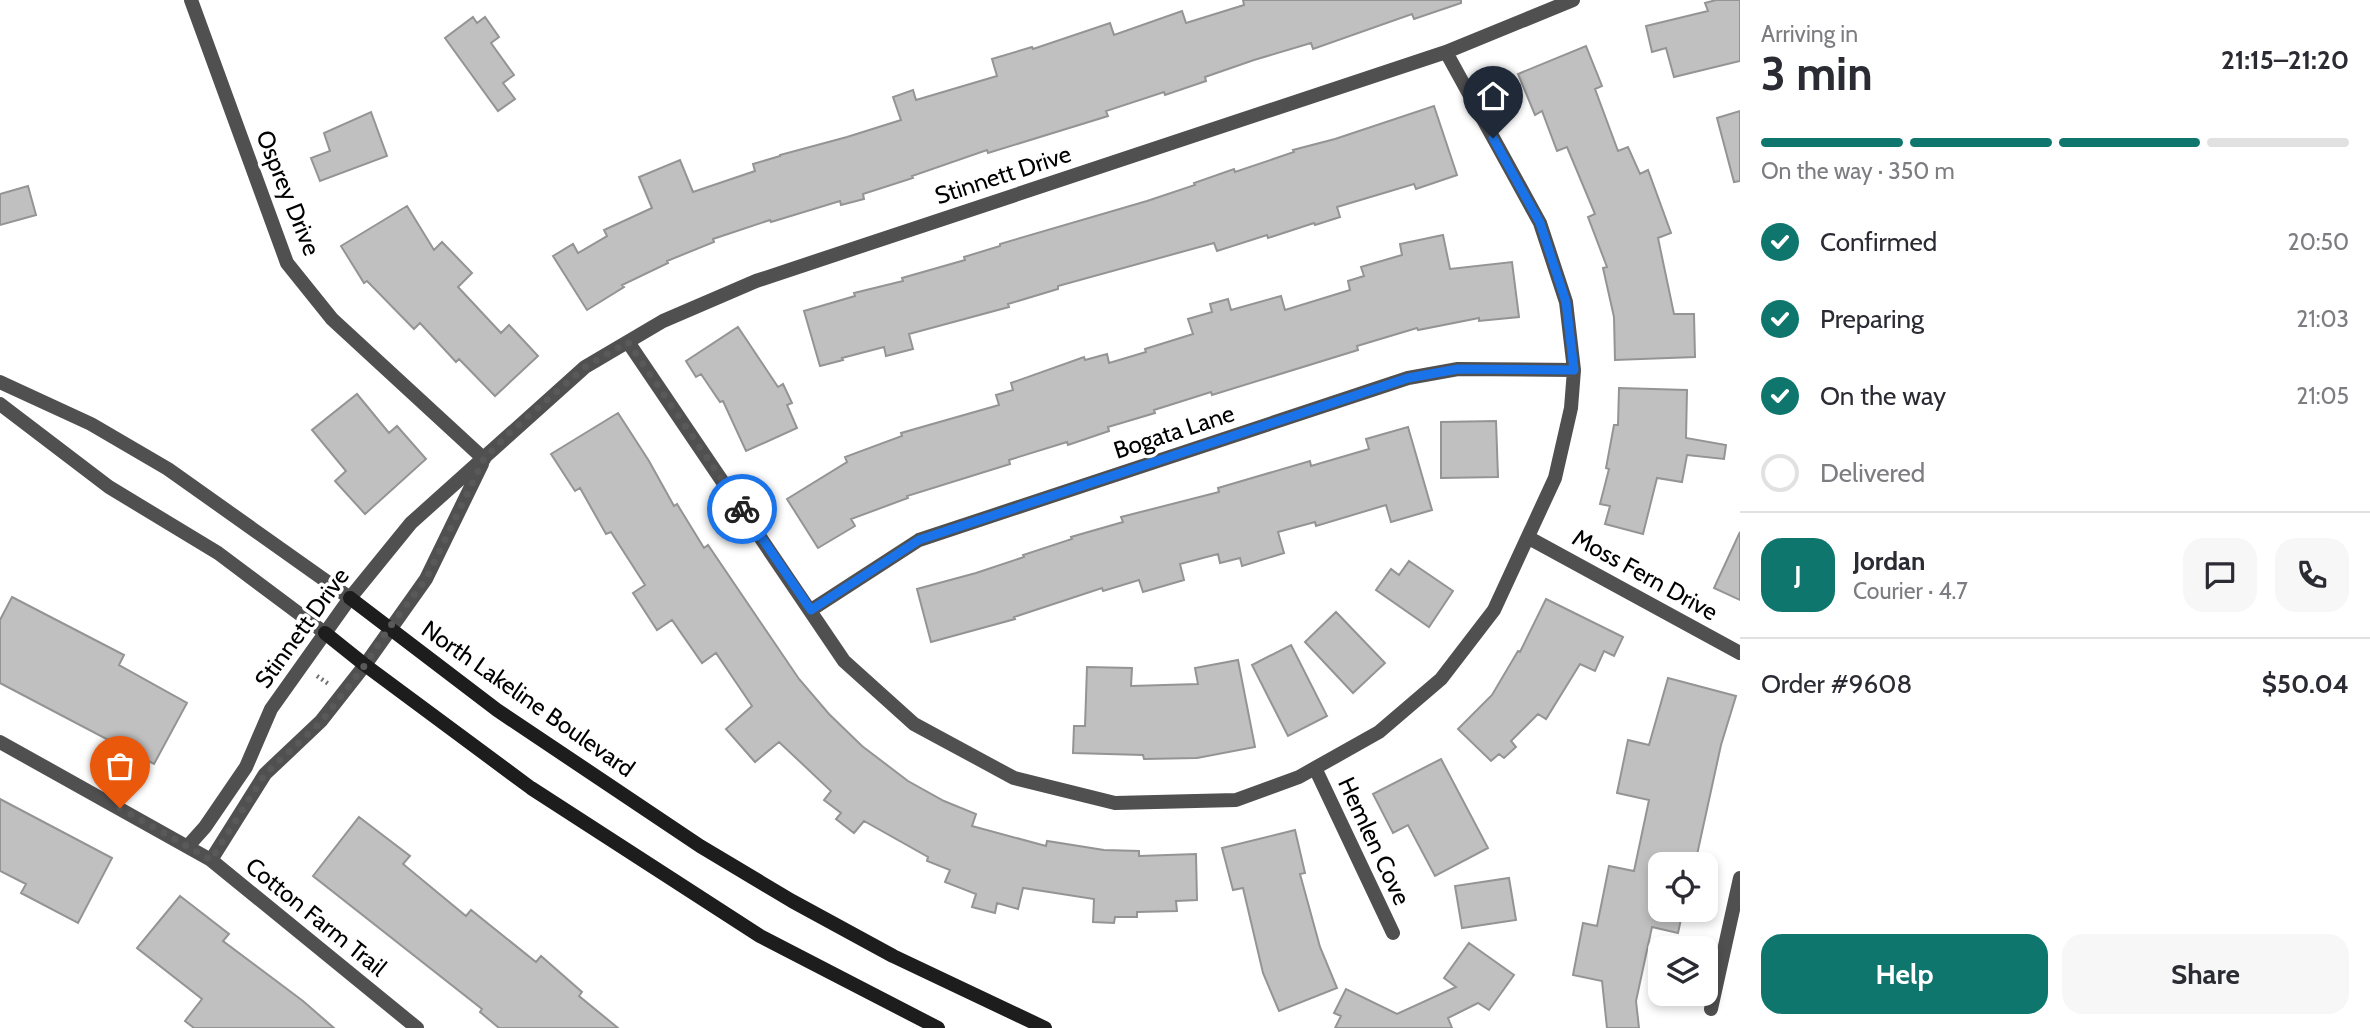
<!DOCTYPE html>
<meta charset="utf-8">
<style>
body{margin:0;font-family:Cabin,sans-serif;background:#f7f7f7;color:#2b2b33;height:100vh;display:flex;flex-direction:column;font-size:26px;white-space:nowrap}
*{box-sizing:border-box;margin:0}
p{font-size:23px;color:#7c7c81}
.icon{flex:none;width:38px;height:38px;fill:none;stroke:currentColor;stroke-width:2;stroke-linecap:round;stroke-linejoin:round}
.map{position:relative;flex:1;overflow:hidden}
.panel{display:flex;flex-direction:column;background:#fff;width:630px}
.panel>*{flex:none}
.tools{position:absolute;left:1648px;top:852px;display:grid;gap:14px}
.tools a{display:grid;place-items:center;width:70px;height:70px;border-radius:14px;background:#fff;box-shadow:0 4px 10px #0003;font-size:35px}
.pin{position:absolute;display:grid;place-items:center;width:60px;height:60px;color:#fff;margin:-72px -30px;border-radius:50% 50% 50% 0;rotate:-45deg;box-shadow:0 0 7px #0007}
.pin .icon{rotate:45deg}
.courier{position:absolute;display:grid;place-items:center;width:70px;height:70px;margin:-35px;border:5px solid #1a73e8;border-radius:50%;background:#fff;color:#222;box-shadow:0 2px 9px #0007}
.headline em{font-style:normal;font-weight:700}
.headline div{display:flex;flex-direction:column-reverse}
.headline{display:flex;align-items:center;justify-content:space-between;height:119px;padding:0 21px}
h1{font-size:46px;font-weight:700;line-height:52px}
.bar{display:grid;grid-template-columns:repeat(4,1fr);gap:10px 7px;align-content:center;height:84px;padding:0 21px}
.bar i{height:9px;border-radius:5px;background:#e1e1e2}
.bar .on{background:#0f766e}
.bar p{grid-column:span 4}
.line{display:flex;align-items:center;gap:18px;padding:0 21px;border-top:2px solid #e1e1e2}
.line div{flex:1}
.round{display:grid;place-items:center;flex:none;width:74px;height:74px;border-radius:21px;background:#f7f7f7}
ol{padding:0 21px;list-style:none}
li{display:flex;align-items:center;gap:21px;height:77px}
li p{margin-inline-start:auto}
li .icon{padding:7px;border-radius:50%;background:#0f766e;color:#fff;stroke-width:4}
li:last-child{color:#7c7c81}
li i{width:38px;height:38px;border:4px solid #e1e1e2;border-radius:50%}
.cta{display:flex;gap:14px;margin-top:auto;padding:14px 21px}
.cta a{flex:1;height:80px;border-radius:21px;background:#0f766e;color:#fff;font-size:28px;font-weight:700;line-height:80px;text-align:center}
.cta a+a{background:#f7f7f7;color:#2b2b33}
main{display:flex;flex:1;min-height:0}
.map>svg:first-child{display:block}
</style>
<main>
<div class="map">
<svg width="1740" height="1028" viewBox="0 0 1740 1028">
<rect width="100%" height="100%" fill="#fff"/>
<path fill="#c0c0c0" stroke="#949494" stroke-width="2" d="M 1243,0 L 1461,0 L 1461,3 L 1414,19 L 1412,14 L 1313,49 L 1311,43 L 1254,60 L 1205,77 L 1206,81 L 1165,95 L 1164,92 L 1106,111 L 1108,116 L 988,153 L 987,150 L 912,176 L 913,178 L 863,194 L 864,199 L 841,205 L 840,201 L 771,222 L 770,220 L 713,239 L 714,242 L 667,261 L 668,263 L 622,285 L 624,287 L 587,310 L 553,256 L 573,244 L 578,253 L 607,236 L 604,230 L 652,208 L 639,177 L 680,160 L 693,192 L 755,171 L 753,164 L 780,156 L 780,155 L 847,137 L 901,120 L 893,97 L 913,90 L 916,100 L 997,76 L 992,59 L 1032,47 L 1033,49 L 1110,23 L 1114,35 L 1182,11 L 1186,23 L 1244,5 Z
M 1716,0 L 1740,0 L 1740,61 L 1674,77 L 1666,48 L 1652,52 L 1646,26 L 1708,11 L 1705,3 Z
M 473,17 L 477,23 L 485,17 L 499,37 L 491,43 L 514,75 L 503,83 L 515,99 L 498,111 L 445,38 Z
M 1586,46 L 1602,86 L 1595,89 L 1618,151 L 1628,147 L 1640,174 L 1648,170 L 1671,233 L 1658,238 L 1674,314 L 1694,314 L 1695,357 L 1615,360 L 1614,317 L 1603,268 L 1607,267 L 1588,217 L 1595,214 L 1567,147 L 1557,151 L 1542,111 L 1535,115 L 1518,74 Z
M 1434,106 L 1457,175 L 1416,189 L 1414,184 L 1337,207 L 1340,217 L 1315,225 L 1314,223 L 1268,238 L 1267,235 L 1217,251 L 1214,243 L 1058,286 L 1058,289 L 1008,304 L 1009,307 L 909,334 L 913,349 L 886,356 L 884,347 L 842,358 L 843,360 L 820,366 L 804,311 L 855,296 L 854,293 L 903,281 L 902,278 L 965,260 L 964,257 L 1000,246 L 1000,244 L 1147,201 L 1195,185 L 1194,183 L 1234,169 L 1235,172 L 1294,152 L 1293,150 L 1335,139 Z
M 1740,111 L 1740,181 L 1734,182 L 1717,118 Z
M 371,112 L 387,156 L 320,181 L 311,158 L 330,151 L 324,133 Z
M 28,186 L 36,215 L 0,225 L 0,194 Z
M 407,206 L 434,250 L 442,242 L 472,273 L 458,287 L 501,333 L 509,325 L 538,356 L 495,396 L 459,359 L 456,362 L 420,323 L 414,329 L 367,281 L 364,283 L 341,246 Z
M 1443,235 L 1450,269 L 1512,262 L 1519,317 L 1479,321 L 1479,318 L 1418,330 L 1417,328 L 1357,346 L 1358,350 L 1212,395 L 1211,392 L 1154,410 L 1155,413 L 1108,427 L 1109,431 L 1068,445 L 1067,442 L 1009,460 L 1010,464 L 907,496 L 908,498 L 851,519 L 855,526 L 818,548 L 787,499 L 847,462 L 845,457 L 902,436 L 901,433 L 999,405 L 996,395 L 1013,390 L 1011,383 L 1084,357 L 1085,360 L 1107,354 L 1109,363 L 1146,352 L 1145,349 L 1193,334 L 1188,319 L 1212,312 L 1210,304 L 1228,299 L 1231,310 L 1281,296 L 1285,310 L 1350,290 L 1348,281 L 1364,276 L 1361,267 L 1402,255 L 1400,244 Z
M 738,327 L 778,387 L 783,384 L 792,403 L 787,405 L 797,428 L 746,451 L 723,401 L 720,402 L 701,374 L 696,377 L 686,361 Z
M 1619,388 L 1687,390 L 1686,438 L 1726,445 L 1724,459 L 1687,455 L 1682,482 L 1657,478 L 1643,534 L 1605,524 L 1610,506 L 1600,504 L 1609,469 L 1606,468 L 1614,425 L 1618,425 Z
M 357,394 L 389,433 L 397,426 L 426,459 L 365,514 L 335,481 L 346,471 L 312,430 Z
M 618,413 L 649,461 L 674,506 L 677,504 L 704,548 L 708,545 L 799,679 L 829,714 L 862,746 L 908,781 L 944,801 L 976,814 L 972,826 L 1046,846 L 1047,841 L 1104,850 L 1139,851 L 1139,856 L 1196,854 L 1197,900 L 1176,901 L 1177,911 L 1137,912 L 1137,917 L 1115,917 L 1114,923 L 1093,922 L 1094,899 L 1023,888 L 1018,909 L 997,903 L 995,913 L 972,907 L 976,894 L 945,882 L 950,870 L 927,861 L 928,857 L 864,821 L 854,833 L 836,819 L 841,813 L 824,800 L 831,791 L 779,742 L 755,762 L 726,729 L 752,706 L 716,653 L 702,663 L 672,620 L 657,630 L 633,593 L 645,585 L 611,532 L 606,534 L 580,488 L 575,491 L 551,454 Z
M 1496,421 L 1498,477 L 1441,478 L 1441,422 Z
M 1408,427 L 1432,510 L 1391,522 L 1386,505 L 1316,526 L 1315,522 L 1278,532 L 1284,553 L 1242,566 L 1240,558 L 1220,563 L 1218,554 L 1180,564 L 1184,580 L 1143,592 L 1139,580 L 1103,591 L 1102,588 L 1014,617 L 1015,619 L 931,642 L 917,589 L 976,573 L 1024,557 L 1023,555 L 1072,539 L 1071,537 L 1123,522 L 1121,517 L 1219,492 L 1218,488 L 1310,461 L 1311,466 L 1369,449 L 1366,439 Z
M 1740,532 L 1740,600 L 1714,588 Z
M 1409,561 L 1453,591 L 1429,627 L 1376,590 L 1391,569 L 1399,575 Z
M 12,597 L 124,655 L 119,665 L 187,703 L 154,764 L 0,683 L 0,620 Z
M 1546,599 L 1623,637 L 1614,656 L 1604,651 L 1595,671 L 1580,664 L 1546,719 L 1538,714 L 1511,741 L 1516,747 L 1504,758 L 1499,754 L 1491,761 L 1458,729 L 1492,695 L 1518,651 L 1520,652 Z
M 1336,612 L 1385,663 L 1353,693 L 1305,642 Z
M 1291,645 L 1327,716 L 1288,736 L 1252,665 Z
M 1238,660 L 1255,747 L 1197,758 L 1144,759 L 1143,755 L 1073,753 L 1074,726 L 1085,726 L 1087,667 L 1132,668 L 1131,686 L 1198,684 L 1195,668 Z
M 1668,678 L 1736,696 L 1721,745 L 1695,864 L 1661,864 L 1661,910 L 1683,910 L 1678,933 L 1652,927 L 1636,1001 L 1639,1028 L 1607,1028 L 1602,981 L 1573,975 L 1583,923 L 1597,926 L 1609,866 L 1634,871 L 1649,800 L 1617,793 L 1628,740 L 1649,745 Z
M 1441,759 L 1488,848 L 1435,876 L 1408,825 L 1393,833 L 1373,794 Z
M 0,799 L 112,858 L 78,923 L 21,893 L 26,884 L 0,871 Z
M 359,817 L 410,856 L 403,864 L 466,916 L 471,910 L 536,962 L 541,956 L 582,992 L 579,996 L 618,1028 L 499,1028 L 480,1012 L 482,1009 L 313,876 Z
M 1295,830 L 1305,873 L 1300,874 L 1320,947 L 1337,988 L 1279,1011 L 1263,973 L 1243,888 L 1233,890 L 1222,848 Z
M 1509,878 L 1516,920 L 1462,928 L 1455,886 Z
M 180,896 L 229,934 L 223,941 L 303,1001 L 334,1028 L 194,1028 L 185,1021 L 202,999 L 137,948 Z
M 1469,943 L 1514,975 L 1489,1010 L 1478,1003 L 1448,1018 L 1452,1028 L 1335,1028 L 1341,1016 L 1334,1013 L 1346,989 L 1397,1014 L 1456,987 L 1444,978 Z"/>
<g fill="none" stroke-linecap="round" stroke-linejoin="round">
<path stroke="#727272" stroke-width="4.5" stroke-dasharray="2 3.5" stroke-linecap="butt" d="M 317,676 L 330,685"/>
<path stroke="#505050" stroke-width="14" d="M 191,0 L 287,263 L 332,319 L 484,459
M 628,342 L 844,661 L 914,724 L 1014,778 L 1115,803 L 1236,800 L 1299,777 L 1379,732 L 1441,679 L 1494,610 L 1555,478 L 1571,408 L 1574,370 L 1566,302 L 1540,223 L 1446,52
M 1529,538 L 1740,653
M 811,610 L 919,540 L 1408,378 L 1458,369 L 1574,370
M 0,742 L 211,860 L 417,1028
M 1315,768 L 1393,933
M 188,846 L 205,827 L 246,767 L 271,709 L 350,598 L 411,523 L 585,367 L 663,321 L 756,281 L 1446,52 L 1573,0
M 211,860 L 265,774 L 321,721 L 365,665 L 426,579 L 482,464
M 1711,1009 L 1740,878"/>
<path stroke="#505050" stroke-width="14" d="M 0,382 L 91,424 L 168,469 L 350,598
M 0,404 L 109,487 L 218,553 L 325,633"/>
<path stroke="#1d1d1d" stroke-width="14" d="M 350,598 L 497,710 L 700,846 L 792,901 L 893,956 L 1045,1028
M 325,633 L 365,665 L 531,788 L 760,936 L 938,1028"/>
</g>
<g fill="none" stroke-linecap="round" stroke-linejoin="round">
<path stroke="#595959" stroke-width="7" stroke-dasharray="0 12.6" d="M 120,808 L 211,860 L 265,774 L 321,722 L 365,665 L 389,628 L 426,579 L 484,459 L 510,432 L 585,367 L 628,342 L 742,509"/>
<path stroke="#1a73e8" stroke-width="9" d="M 742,509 L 811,610 L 919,540 L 1408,378 L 1458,369 L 1574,370 L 1566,302 L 1540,223 L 1493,138"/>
</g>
<g text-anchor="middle" stroke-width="7" stroke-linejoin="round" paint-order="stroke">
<g font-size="24" fill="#000" stroke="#fff">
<text transform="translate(1003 175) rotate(-18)" y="8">Stinnett Drive</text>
<text transform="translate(288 193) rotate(68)" y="8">Osprey Drive</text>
<text transform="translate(1174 432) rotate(-18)" y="8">Bogata Lane</text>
<text transform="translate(1645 575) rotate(29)" y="8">Moss Fern Drive</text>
<text transform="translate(302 628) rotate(-54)" y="8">Stinnett Drive</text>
<text transform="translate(528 699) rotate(35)" y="8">North Lakeline Boulevard</text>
<text transform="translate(1374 841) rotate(65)" y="8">Hemlen Cove</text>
<text transform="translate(316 917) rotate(39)" y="8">Cotton Farm Trail</text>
</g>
</g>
</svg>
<div class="tools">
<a><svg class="icon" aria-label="locate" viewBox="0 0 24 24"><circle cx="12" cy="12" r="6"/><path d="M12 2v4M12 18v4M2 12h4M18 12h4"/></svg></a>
<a><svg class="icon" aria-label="layers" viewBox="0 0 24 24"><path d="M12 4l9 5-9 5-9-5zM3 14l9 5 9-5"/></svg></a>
</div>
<div class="pin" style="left:120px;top:808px;background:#ea580c"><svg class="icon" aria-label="bag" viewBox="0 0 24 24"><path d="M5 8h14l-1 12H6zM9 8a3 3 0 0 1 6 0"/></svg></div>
<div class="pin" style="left:1493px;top:138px;background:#1f2937"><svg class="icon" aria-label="home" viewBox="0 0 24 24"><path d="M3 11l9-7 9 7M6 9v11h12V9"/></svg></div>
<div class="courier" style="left:742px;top:509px"><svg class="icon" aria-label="bike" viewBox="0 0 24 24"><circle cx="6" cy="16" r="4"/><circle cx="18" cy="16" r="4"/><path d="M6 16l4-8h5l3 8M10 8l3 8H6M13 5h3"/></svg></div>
</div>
<section class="panel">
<div class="headline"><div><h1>3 min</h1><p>Arriving in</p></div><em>21:15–21:20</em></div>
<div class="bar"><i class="on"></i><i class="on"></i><i class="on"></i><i></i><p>On the way · 350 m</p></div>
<ol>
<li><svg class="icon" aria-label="check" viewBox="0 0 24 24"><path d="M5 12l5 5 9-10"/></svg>Confirmed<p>20:50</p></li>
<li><svg class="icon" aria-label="check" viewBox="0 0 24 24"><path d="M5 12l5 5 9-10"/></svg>Preparing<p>21:03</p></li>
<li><svg class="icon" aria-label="check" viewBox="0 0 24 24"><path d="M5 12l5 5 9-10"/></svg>On the way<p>21:05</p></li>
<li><i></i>Delivered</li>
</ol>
<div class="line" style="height:126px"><b class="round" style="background:#0f766e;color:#fff">J</b><div><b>Jordan</b><p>Courier · 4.7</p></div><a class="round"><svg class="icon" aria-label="chat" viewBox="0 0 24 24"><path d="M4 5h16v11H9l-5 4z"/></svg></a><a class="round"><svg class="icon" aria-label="phone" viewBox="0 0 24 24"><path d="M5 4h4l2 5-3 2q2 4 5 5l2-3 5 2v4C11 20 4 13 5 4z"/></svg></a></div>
<div class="line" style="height:91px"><div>Order #9608</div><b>$50.04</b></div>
<div class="cta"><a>Help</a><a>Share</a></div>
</section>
</main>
